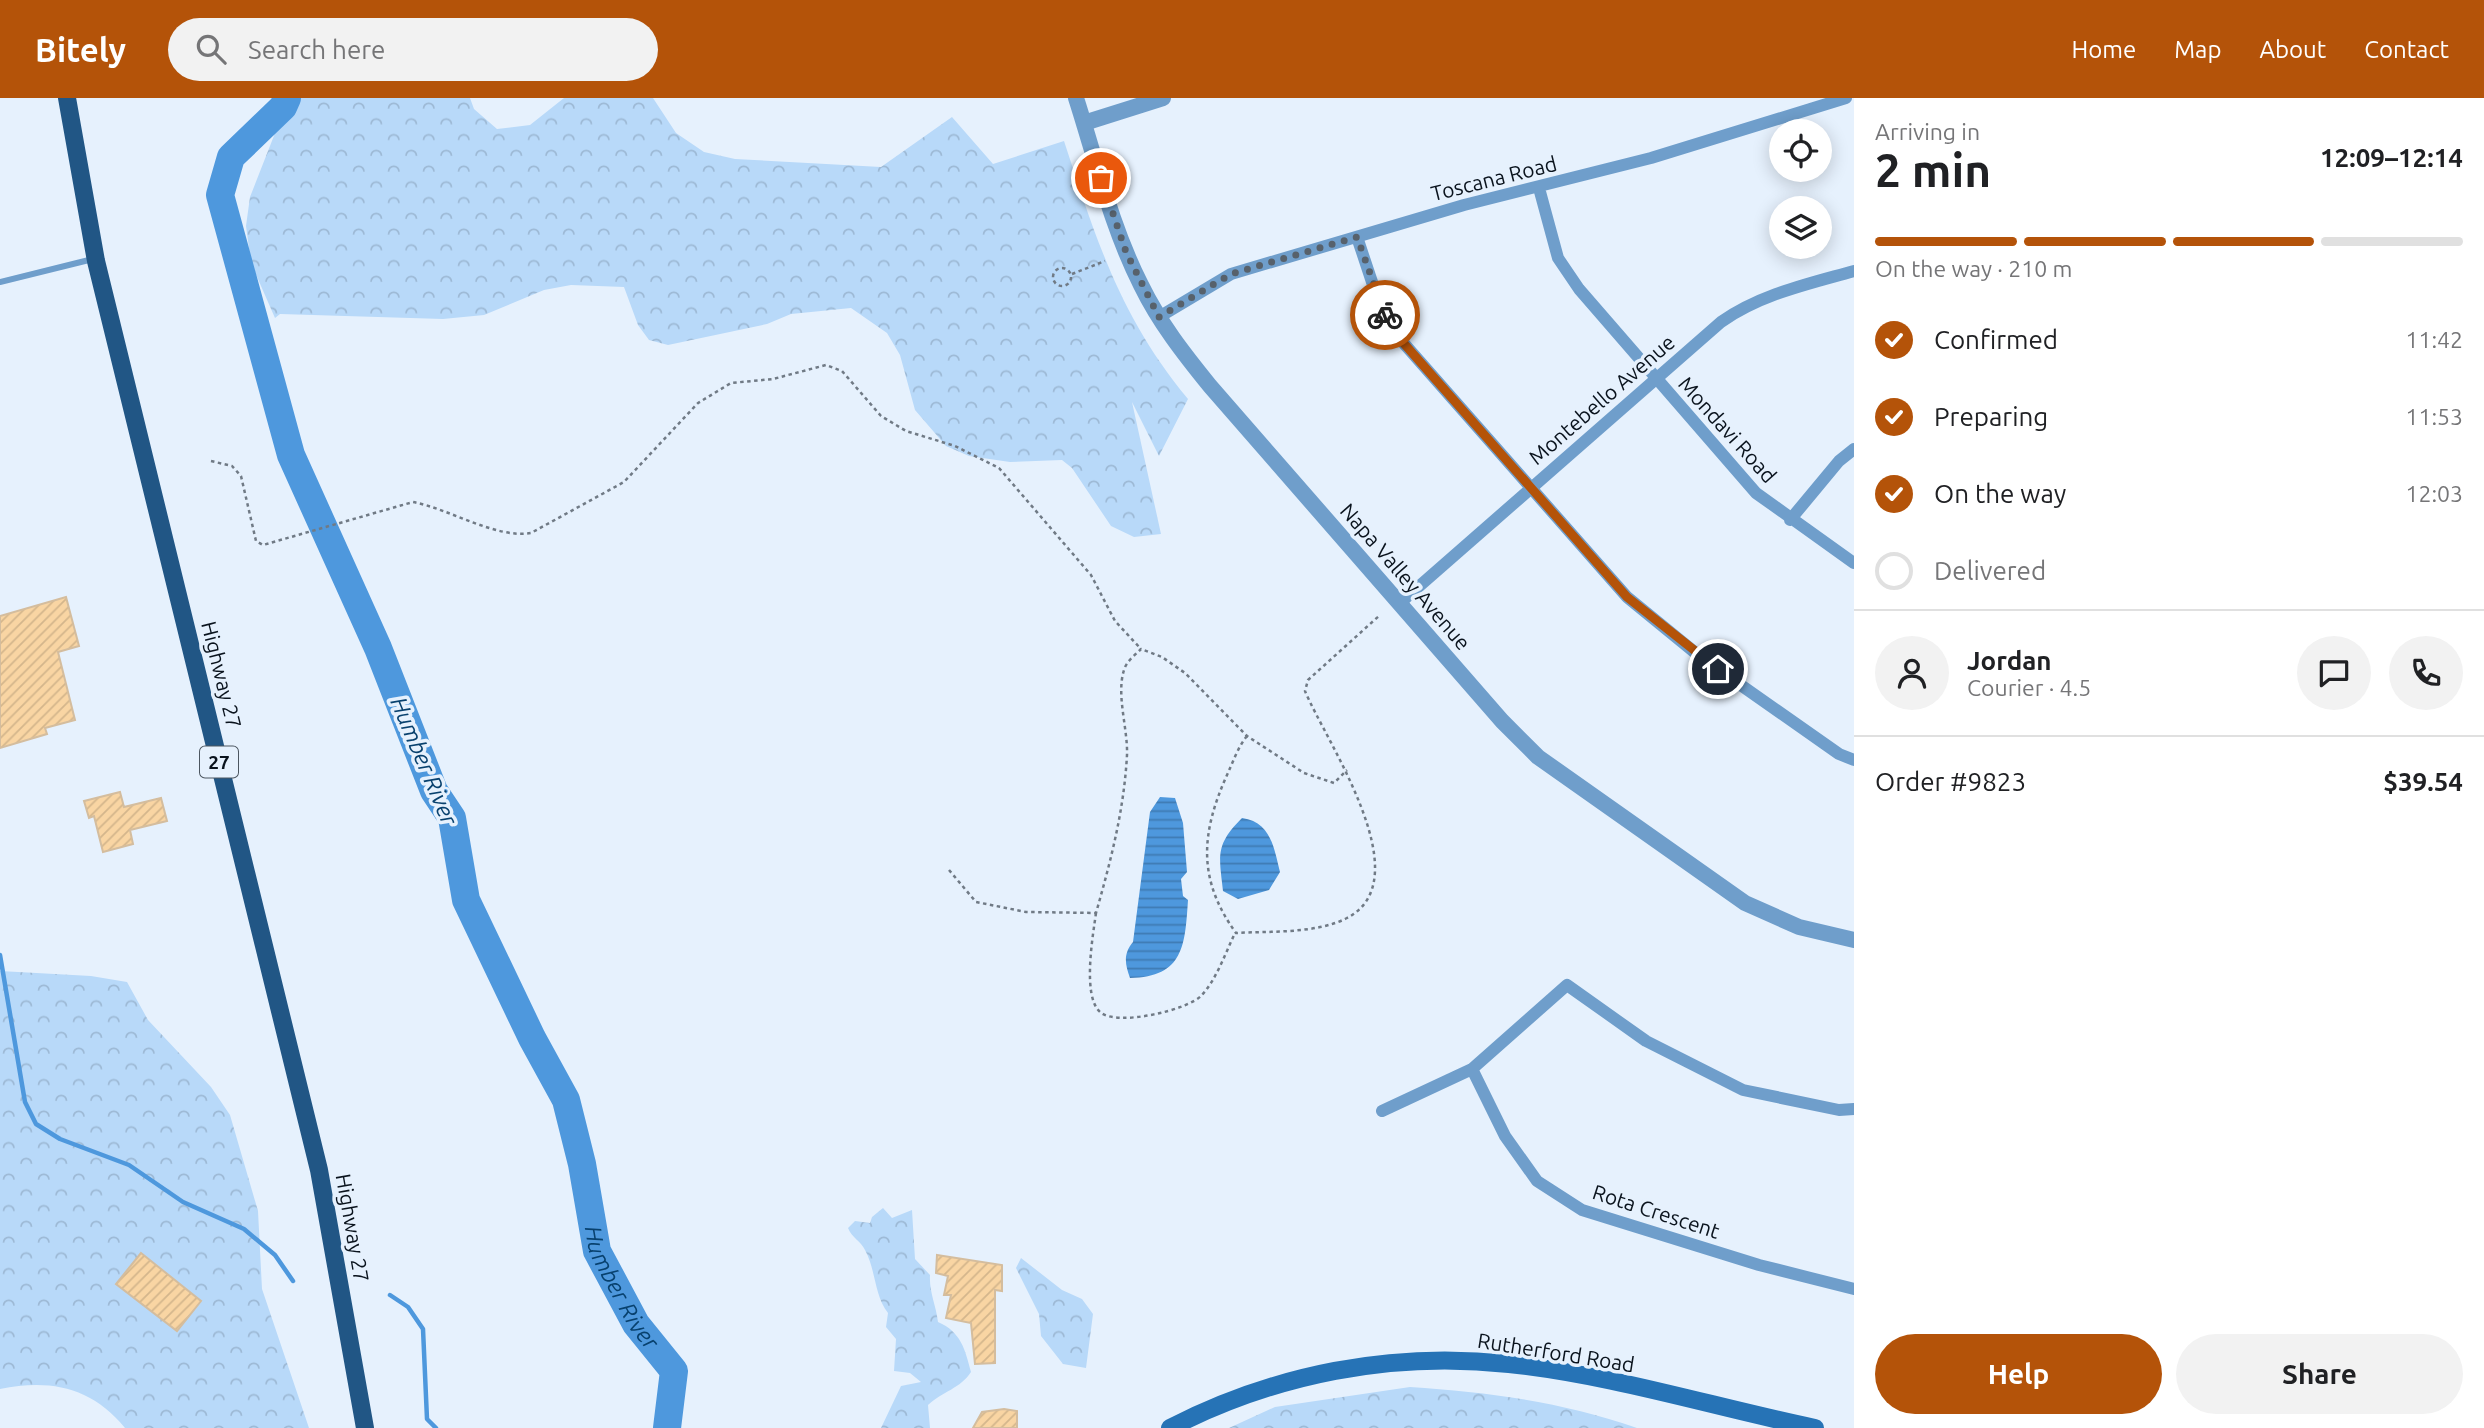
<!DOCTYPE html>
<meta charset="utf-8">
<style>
body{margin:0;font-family:Ubuntu,sans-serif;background:#f2f2f2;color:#202124;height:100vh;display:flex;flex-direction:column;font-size:26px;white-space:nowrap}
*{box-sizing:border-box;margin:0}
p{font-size:23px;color:#757577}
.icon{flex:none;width:38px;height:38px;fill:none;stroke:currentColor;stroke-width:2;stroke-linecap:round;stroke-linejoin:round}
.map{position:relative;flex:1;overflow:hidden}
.sheet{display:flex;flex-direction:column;background:#fff;width:630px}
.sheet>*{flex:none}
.buttons{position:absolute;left:1769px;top:21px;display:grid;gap:14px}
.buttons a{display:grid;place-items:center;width:63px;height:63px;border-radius:50%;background:#fff;box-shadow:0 4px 18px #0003;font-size:35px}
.pin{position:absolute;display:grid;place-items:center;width:60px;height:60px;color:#fff;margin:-30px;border:4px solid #fff;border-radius:50%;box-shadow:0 2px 7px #0007}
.courier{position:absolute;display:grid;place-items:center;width:70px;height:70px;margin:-35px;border:5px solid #b45309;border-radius:50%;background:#fff;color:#222;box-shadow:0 2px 9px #0007}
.headline em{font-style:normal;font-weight:700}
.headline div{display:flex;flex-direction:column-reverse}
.headline{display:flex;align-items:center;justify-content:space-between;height:119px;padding:0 21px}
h1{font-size:46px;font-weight:700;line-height:52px}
.bar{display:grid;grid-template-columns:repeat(4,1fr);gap:10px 7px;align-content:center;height:84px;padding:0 21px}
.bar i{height:9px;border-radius:5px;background:#e0e0e0}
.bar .selected{background:#b45309}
.bar p{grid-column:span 4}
.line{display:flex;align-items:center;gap:18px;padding:0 21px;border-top:2px solid #e0e0e0}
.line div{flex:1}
.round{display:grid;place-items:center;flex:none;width:74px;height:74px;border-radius:37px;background:#f2f2f2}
ol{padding:0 21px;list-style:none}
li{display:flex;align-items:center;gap:21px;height:77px}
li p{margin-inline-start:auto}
li .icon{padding:7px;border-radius:50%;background:#b45309;color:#fff;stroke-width:4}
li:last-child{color:#757577}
li i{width:38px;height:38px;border:4px solid #e0e0e0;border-radius:50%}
.cta{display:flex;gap:14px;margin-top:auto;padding:14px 21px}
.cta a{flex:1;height:80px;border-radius:42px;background:#b45309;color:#fff;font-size:28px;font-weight:700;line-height:80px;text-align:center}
.cta a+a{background:#f2f2f2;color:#202124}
header{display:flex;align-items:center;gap:42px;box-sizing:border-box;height:98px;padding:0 35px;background:#b45309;color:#fff}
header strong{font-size:33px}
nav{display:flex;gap:38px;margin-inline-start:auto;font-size:24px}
.search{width:490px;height:63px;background:#f2f2f2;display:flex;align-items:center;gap:18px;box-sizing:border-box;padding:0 24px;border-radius:38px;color:#757577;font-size:26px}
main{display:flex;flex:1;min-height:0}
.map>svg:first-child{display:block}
</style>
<header>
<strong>Bitely</strong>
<div class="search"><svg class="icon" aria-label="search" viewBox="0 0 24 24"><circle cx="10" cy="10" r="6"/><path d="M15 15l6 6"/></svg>Search here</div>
<nav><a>Home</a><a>Map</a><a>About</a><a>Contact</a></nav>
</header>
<main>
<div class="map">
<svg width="1854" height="1330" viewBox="0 0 1854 1330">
<defs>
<pattern id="forest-crowns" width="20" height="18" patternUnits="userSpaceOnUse" patternTransform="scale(1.75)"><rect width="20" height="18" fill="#b8d9f9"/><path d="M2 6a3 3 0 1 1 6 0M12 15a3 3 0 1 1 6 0" fill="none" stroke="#9db9d5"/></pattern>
<pattern id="water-rules" width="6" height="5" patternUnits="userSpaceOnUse" patternTransform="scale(1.75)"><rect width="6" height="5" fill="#4e98dd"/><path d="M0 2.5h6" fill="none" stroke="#3f7bb3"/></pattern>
<pattern id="building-hatch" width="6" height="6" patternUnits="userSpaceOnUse" patternTransform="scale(1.75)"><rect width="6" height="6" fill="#f9d5a3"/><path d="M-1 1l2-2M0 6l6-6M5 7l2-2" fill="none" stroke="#d4b68c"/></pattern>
</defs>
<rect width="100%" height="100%" fill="#e6f1fd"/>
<path fill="url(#forest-crowns)" d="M 301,0 L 470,0 L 474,11 L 497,31 L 530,27 L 564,0 L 653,0 L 676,35 L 704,54 L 735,61 L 881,69 L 952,19 L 993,66 L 1064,43 C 1096,141 1120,219 1188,301 L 1159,358 L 1132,304 L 1161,436 L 1134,439 L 1111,428 L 1072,370 L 1062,362 L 1010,364 L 969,358 L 946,348 L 915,312 L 900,257 L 887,235 L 851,210 L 791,216 L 767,226 L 668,247 L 649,242 L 638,227 L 624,189 L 571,187 L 544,192 L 484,217 L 443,221 L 280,216 L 275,220 L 251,165 L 246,128 L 250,99 L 277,30 Z
M 0,873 L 91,878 L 127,884 L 148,922 L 211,989 L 230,1017 L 258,1113 L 262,1191 L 309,1330 L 125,1330 C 91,1289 51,1281 0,1291 Z
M 883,1110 L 892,1120 L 912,1112 L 915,1161 L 930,1177 C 929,1194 936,1207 938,1224 C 961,1234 965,1251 971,1274 C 961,1290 942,1294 928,1307 L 930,1330 L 881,1330 L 901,1288 L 921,1284 L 910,1275 L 894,1273 L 896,1241 L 886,1229 L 888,1215 C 874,1197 876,1172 865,1152 C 861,1143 852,1140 848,1130 L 855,1123 L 870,1125 L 872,1119 Z
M 1021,1160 L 1062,1192 L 1082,1201 L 1093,1216 L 1086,1270 L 1063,1266 L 1041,1238 L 1039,1216 L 1016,1170 Z
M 1410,1289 C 1488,1294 1563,1304 1637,1330 L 1229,1330 L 1275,1309 Z"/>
<path fill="url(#water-rules)" d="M 1160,699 L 1175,700 L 1183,725 L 1187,774 L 1181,781 L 1183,798 L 1188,802 C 1185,847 1184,879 1130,880 C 1125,866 1123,856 1133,844 L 1150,714 Z
M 1242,720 C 1271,724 1274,750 1280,774 L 1269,792 L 1238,801 L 1223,793 C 1219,757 1215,747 1242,720 Z"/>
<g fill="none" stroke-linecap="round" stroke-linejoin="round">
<path stroke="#4e98dd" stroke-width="4.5" d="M 0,857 L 25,1004 L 36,1026 L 60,1041 L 129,1067 L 183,1104 L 244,1131 L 275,1157 L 293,1183
M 390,1197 L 408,1209 L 423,1231 L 427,1321 L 436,1330"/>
<path stroke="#4e98dd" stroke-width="28" id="s1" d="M 287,0 L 283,9 L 231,59 L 220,97 L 291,357 L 378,550 L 434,693 L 452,720 L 466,802 L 532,940 L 566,1002 L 582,1066 L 597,1153 L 636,1226 L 674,1273 L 667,1330"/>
</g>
<path fill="url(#building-hatch)" stroke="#d4bd9e" stroke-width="2" d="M 66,499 L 79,548 L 58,554 L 75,622 L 45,630 L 47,636 L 0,650 L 0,518 Z
M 120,694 L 124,709 L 161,700 L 167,723 L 130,732 L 133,746 L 103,754 L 94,718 L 89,720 L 84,703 Z
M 141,1155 L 201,1203 L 177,1233 L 116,1186 Z
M 937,1157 L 1002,1167 L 1002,1193 L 995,1192 L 995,1265 L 975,1266 L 971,1225 L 946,1220 L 951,1197 L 944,1197 L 948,1178 L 936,1175 Z
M 1004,1311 L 1017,1313 L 1017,1330 L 973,1330 L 982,1314 Z"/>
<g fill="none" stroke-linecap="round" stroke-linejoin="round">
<path stroke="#707a85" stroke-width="2.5" stroke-dasharray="3.5 3.5" stroke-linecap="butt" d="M1053 179a9 9 0 1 1 18 0a9 9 0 1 1-18 0Z
M 1072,176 L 1105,163
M 211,363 L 232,368 L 241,378 L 256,443 L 263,447 L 413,404 C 450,411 496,441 531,435 L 624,384 L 698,305 L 731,285 L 773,281 L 826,267 L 842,273 L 881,318 L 906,333 L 955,348 L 999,370 L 1091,477 L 1115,523 L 1141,551
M 1247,638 C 1238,649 1233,664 1227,677 C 1201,735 1197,781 1236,835 C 1270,833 1316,836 1347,820 C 1422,781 1325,642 1305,593 L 1308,582 L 1380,517
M 949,772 L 976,804 L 1026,814 L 1096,815 C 1111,762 1124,712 1127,657 C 1128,631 1116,597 1124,572 C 1126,564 1135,557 1141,551 L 1162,559 L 1185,575 L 1247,638 L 1304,675 L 1334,685 L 1347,672
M 1096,815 C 1093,837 1082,898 1100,914 C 1116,929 1189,912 1202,897 C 1217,880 1225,856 1235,835"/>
<path stroke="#6f9ecb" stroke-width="6" d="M 0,184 L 93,161"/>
<path stroke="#6f9ecb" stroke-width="12" d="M 1539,90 L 1558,160 L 1579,191 L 1756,395 L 1854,465
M 1357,139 L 1376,196 L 1400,241 L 1627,499 L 1698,557 L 1839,656 L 1854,662
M 1159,219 L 1231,176 L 1464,107 L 1651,60 L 1846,0
M 1790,422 L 1839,363 L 1854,351
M 1400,505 L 1721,224 C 1761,196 1808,186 1854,173
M 1472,971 L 1505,1038 L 1537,1083 L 1582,1112 L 1759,1167 L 1854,1191
M 1382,1013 L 1472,971 L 1567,887 L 1646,943 L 1743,992 L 1839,1012 L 1854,1011"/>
<path stroke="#6f9ecb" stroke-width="16" d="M 1076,0 C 1096,62 1111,128 1141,187 C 1159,224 1184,256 1210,288 L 1502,623 L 1538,659 L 1745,805 L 1799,829 L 1854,842
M 1084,25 L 1163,0"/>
<path stroke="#2673b6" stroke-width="18" d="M 1170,1330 C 1275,1276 1392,1253 1509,1266 C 1612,1277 1714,1309 1815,1330"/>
<path stroke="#215685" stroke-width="18" d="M 67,0 L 96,163 L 319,1072 L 365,1330"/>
</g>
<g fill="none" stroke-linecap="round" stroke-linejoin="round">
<path stroke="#57616b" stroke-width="7" stroke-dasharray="0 12.6" d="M 1101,80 L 1126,154 L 1159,219 L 1231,176 L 1357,139 L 1385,217"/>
<path stroke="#b45309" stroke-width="9" d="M 1385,217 L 1400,241 L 1627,499 L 1718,571"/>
</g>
<g text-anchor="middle" stroke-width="7" stroke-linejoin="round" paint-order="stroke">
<rect fill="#e6f1fd" stroke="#4c5660" stroke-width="2" x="200" y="648.5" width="38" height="31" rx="5"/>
<g font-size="19" font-weight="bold" fill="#0a131d">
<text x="219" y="671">27</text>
</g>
<g font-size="21" fill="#0a131d" stroke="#e6f1fd">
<text transform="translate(1494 81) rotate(-14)" y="7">Toscana Road</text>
<text transform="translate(1602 302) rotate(-41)" y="7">Montebello Avenue</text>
<text transform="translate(1727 332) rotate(48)" y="7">Mondavi Road</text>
<text transform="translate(1405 479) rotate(49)" y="7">Napa Valley Avenue</text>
<text transform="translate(221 577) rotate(76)" y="7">Highway 27</text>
<text transform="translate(1656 1114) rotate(18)" y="7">Rota Crescent</text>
<text transform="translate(352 1130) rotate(80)" y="7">Highway 27</text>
<text transform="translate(1556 1255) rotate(9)" y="7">Rutherford Road</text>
</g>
<g font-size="23" font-style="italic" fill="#08416e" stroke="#e6f1fd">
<text transform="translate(424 663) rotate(67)" y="8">Humber River</text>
<text dy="8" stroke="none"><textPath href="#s1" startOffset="1293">Humber River</textPath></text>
</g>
</g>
</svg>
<div class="buttons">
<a><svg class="icon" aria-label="locate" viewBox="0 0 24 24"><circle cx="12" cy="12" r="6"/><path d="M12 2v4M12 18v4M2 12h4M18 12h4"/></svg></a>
<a><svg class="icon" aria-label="layers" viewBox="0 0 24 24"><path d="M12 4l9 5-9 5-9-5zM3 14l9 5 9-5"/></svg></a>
</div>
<div class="pin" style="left:1101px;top:80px;background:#ea580c"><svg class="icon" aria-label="bag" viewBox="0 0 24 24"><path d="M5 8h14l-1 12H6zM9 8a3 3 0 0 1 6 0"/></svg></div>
<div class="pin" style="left:1718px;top:571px;background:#1f2937"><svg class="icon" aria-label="home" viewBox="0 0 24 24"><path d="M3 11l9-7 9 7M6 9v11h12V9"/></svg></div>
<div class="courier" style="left:1385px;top:217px"><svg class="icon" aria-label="bike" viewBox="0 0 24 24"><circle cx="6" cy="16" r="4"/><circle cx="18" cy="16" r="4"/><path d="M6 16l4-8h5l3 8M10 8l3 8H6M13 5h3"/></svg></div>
</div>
<section class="sheet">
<div class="headline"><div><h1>2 min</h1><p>Arriving in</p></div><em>12:09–12:14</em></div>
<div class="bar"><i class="selected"></i><i class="selected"></i><i class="selected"></i><i></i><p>On the way · 210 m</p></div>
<ol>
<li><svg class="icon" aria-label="check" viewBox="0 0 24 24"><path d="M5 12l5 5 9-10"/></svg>Confirmed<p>11:42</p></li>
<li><svg class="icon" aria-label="check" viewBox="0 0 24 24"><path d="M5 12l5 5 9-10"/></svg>Preparing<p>11:53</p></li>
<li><svg class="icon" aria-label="check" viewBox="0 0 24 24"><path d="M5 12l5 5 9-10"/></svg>On the way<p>12:03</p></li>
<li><i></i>Delivered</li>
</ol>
<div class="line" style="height:126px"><a class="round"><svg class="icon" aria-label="person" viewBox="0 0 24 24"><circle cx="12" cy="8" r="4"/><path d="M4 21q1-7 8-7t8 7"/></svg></a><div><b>Jordan</b><p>Courier · 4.5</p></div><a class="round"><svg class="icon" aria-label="chat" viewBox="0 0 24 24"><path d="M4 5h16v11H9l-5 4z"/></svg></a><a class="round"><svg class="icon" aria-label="phone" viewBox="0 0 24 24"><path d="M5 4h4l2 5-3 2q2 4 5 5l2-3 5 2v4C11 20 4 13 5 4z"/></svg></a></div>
<div class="line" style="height:91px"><div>Order #9823</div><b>$39.54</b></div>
<div class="cta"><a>Help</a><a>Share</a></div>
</section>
</main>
